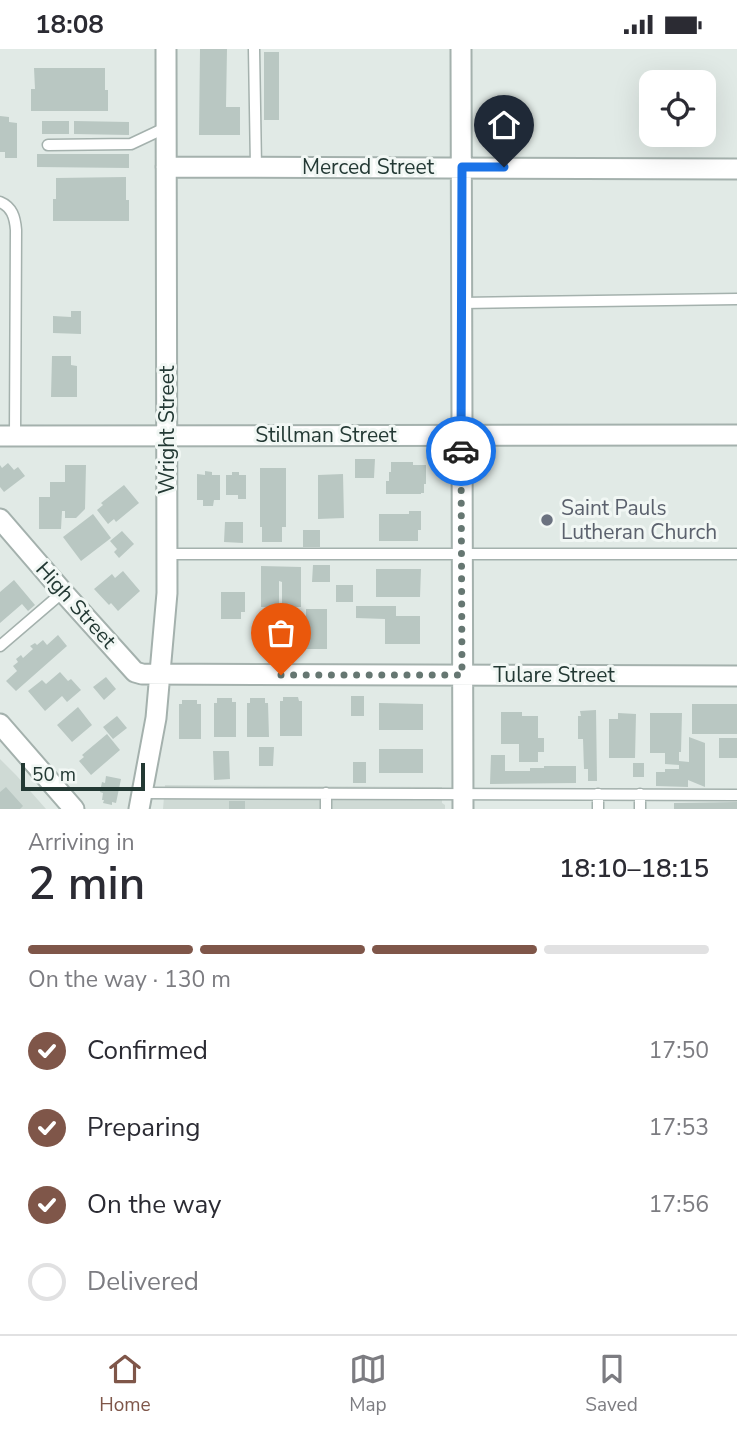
<!DOCTYPE html>
<meta charset="utf-8">
<style>
body{margin:0;font-family:"Nunito Sans",sans-serif;background:#f2f2f3;color:#2b2b33;height:100vh;display:flex;flex-direction:column;font-size:26px;white-space:nowrap}
*{box-sizing:border-box;margin:0}
p{font-size:23px;color:#7c7c81}
.icon{flex:none;width:38px;height:38px;fill:none;stroke:currentColor;stroke-width:2;stroke-linecap:round;stroke-linejoin:round}
.map{position:relative;height:760px;overflow:hidden}
.panel{display:flex;flex-direction:column;background:#fff;flex:1}
.panel>*{flex:none}
.fabs{position:absolute;left:639px;top:21px;display:grid;gap:14px}
.fabs a{display:grid;place-items:center;width:77px;height:77px;border-radius:14px;background:#fff;box-shadow:0 7px 28px #0002;font-size:35px}
.scale{position:absolute;left:21px;bottom:18px;width:124px;box-sizing:border-box;padding-left:7px;border:4px solid #233934;border-top:0;font-size:19px;line-height:24px;white-space:nowrap;color:#233934;-webkit-text-stroke:5px #f1f7f4;paint-order:stroke}
.pin{position:absolute;display:grid;place-items:center;width:60px;height:60px;color:#fff;margin:-72px -30px;border-radius:50% 50% 50% 0;rotate:-45deg;box-shadow:0 0 7px #0007}
.pin .icon{rotate:45deg}
.courier{position:absolute;display:grid;place-items:center;width:70px;height:70px;margin:-35px;border:5px solid #1a73e8;border-radius:50%;background:#fff;color:#222;box-shadow:0 2px 9px #0007}
.overview em{font-style:normal;font-weight:600}
.overview div{display:flex;flex-direction:column-reverse}
.overview{display:flex;align-items:center;justify-content:space-between;height:119px;padding:0 28px}
h1{font-size:46px;font-weight:600;line-height:52px}
.bar{display:grid;grid-template-columns:repeat(4,1fr);gap:10px 7px;align-content:center;height:84px;padding:0 28px}
.bar i{height:9px;border-radius:5px;background:#e1e1e2}
.bar .on{background:#7f5649}
.bar p{grid-column:span 4}
ol{padding:0 28px;list-style:none}
li{display:flex;align-items:center;gap:21px;height:77px}
li p{margin-inline-start:auto}
li .icon{padding:7px;border-radius:50%;background:#7f5649;color:#fff;stroke-width:4}
li:last-child{color:#7c7c81}
li i{width:38px;height:38px;border:4px solid #e1e1e2;border-radius:50%}
.status{display:flex;justify-content:space-between;align-items:center;height:49px;padding:0 35px;background:#fff;direction:ltr}
.status svg{height:19px;fill:currentColor}
.tabs{display:flex;justify-content:space-around;align-items:center;height:98px;border-top:2px solid #e1e1e2;background:#fff;font-size:19px;color:#7c7c81}
.tabs a{display:grid;justify-items:center;gap:4px}
.tabs .on{color:#7f5649}
.map>svg:first-child{display:block}
</style>
<div class="status"><b>18:08</b><svg viewBox="0 0 49 12"><path d="M0 12V9h3v3zM5 12V6h3v6zM10 12V3h3v9zM15 12V0h3v12zM26 1h20v11H26zM47 4h2v5h-2z"/></svg></div>
<div class="map">
<svg width="737" height="760" viewBox="0 0 737 760">
<rect width="100%" height="100%" fill="#e1eae6"/>
<path fill="#cfdad5" d="M 0,710 L 16,726 L 46,760 L 0,760 Z
M 165,736 L 442,738 L 442,754 L 445,756 L 445,760 L 163,760 Z"/>
<path fill="#b9c7c2" d="M 200,0 L 227,0 L 226,58 L 240,58 L 240,86 L 199,86 Z
M 264,3 L 279,3 L 279,71 L 264,71 Z
M 34,19 L 105,19 L 105,41 L 108,41 L 108,62 L 31,62 L 31,40 L 35,40 Z
M 0,67 L 9,68 L 9,73 L 17,74 L 17,109 L 5,109 L 5,103 L 0,103 Z
M 42,72 L 69,72 L 69,85 L 42,85 Z
M 74,72 L 129,73 L 129,86 L 74,85 Z
M 37,105 L 129,105 L 129,119 L 37,118 Z
M 126,128 L 126,151 L 129,151 L 129,172 L 53,172 L 53,150 L 56,150 L 56,129 Z
M 71,262 L 81,262 L 81,285 L 53,284 L 53,267 L 71,268 Z
M 52,307 L 71,307 L 71,316 L 77,317 L 77,348 L 51,348 Z
M 355,410 L 375,410 L 374,429 L 355,429 Z
M 391,413 L 413,413 L 413,416 L 426,416 L 426,435 L 424,435 L 424,444 L 421,444 L 421,445 L 386,445 L 386,432 L 389,432 L 389,423 L 391,423 Z
M 8,414 L 14,421 L 18,418 L 25,427 L 4,443 L 0,438 L 0,416 L 2,419 Z
M 65,416 L 86,416 L 85,460 L 76,469 L 65,469 L 65,462 L 62,462 L 61,480 L 39,480 L 39,448 L 50,448 L 50,433 L 65,433 Z
M 260,419 L 286,419 L 286,478 L 282,478 L 282,493 L 262,493 L 262,478 L 260,478 Z
M 205,422 L 212,423 L 212,426 L 220,426 L 220,451 L 214,451 L 213,457 L 203,457 L 203,451 L 197,451 L 197,425 L 205,426 Z
M 232,423 L 239,423 L 239,426 L 246,426 L 246,450 L 238,450 L 238,446 L 226,446 L 226,426 L 232,426 Z
M 343,425 L 344,469 L 318,470 L 318,426 Z
M 124,436 L 139,454 L 116,473 L 114,470 L 108,475 L 97,461 L 103,456 L 101,454 Z
M 409,462 L 421,462 L 421,481 L 418,481 L 418,492 L 379,492 L 379,465 L 409,465 Z
M 93,465 L 111,489 L 81,512 L 63,488 Z
M 225,473 L 243,473 L 243,494 L 224,493 Z
M 303,481 L 320,481 L 320,498 L 303,498 Z
M 122,482 L 134,495 L 119,509 L 114,503 L 117,500 L 110,492 Z
M 313,516 L 330,516 L 330,533 L 312,533 Z
M 261,517 L 301,518 L 301,558 L 282,558 L 282,533 L 279,532 L 279,558 L 261,558 Z
M 376,520 L 421,520 L 420,548 L 376,548 Z
M 123,522 L 140,542 L 118,562 L 111,554 L 109,556 L 94,540 L 112,525 L 115,529 Z
M 14,531 L 35,556 L 28,562 L 22,555 L 0,574 L 0,543 Z
M 336,536 L 353,536 L 353,553 L 336,553 Z
M 221,543 L 245,543 L 245,563 L 241,563 L 241,570 L 221,570 Z
M 356,557 L 396,557 L 396,567 L 420,567 L 420,595 L 385,595 L 385,570 L 356,569 Z
M 306,560 L 327,560 L 327,600 L 306,600 Z
M 266,567 L 292,567 L 292,591 L 284,592 L 284,597 L 273,597 L 273,592 L 266,592 Z
M 58,586 L 67,597 L 16,642 L 6,632 L 17,622 L 13,617 L 18,613 L 16,610 L 21,606 L 23,609 L 33,600 L 30,597 L 35,594 L 37,596 L 43,591 L 47,596 Z
M 60,623 L 68,632 L 71,630 L 81,641 L 67,653 L 62,647 L 45,662 L 28,642 L 42,631 L 46,635 Z
M 106,628 L 116,640 L 104,651 L 93,638 Z
M 351,647 L 364,647 L 364,667 L 351,667 Z
M 283,648 L 298,648 L 299,652 L 302,652 L 302,687 L 280,687 L 280,652 L 283,652 Z
M 217,649 L 232,649 L 232,653 L 236,653 L 236,688 L 214,688 L 214,654 L 217,654 Z
M 250,649 L 265,649 L 265,654 L 268,654 L 269,688 L 247,688 L 247,654 L 250,654 Z
M 182,651 L 197,651 L 197,655 L 201,655 L 201,690 L 179,690 L 179,655 L 182,655 Z
M 379,654 L 423,655 L 423,681 L 379,681 Z
M 692,655 L 737,655 L 737,685 L 692,685 Z
M 78,658 L 92,676 L 72,693 L 57,676 Z
M 596,661 L 597,732 L 588,732 L 588,720 L 584,720 L 583,690 L 578,690 L 578,667 L 581,667 L 580,662 Z
M 501,663 L 522,663 L 522,667 L 538,667 L 538,689 L 544,689 L 544,703 L 538,703 L 538,713 L 519,713 L 519,695 L 501,695 Z
M 618,664 L 636,665 L 635,709 L 609,709 L 609,670 L 618,670 Z
M 650,664 L 682,664 L 681,703 L 679,703 L 679,712 L 689,713 L 689,688 L 705,694 L 705,738 L 688,731 L 688,738 L 656,737 L 656,723 L 665,723 L 665,720 L 679,720 L 679,716 L 665,715 L 665,704 L 650,704 Z
M 117,667 L 127,679 L 113,690 L 103,678 Z
M 107,685 L 120,701 L 91,726 L 79,712 L 84,708 L 82,706 Z
M 719,689 L 737,689 L 737,709 L 719,709 Z
M 259,698 L 274,698 L 273,717 L 259,717 Z
M 379,700 L 423,700 L 423,724 L 379,724 Z
M 213,702 L 229,702 L 230,730 L 214,731 Z
M 491,706 L 505,706 L 505,722 L 530,722 L 530,719 L 544,719 L 544,717 L 576,717 L 576,734 L 490,735 Z
M 353,713 L 366,713 L 366,734 L 353,734 Z
M 633,714 L 644,714 L 644,728 L 633,728 Z
M 106,727 L 121,730 L 116,754 L 112,753 L 112,756 L 103,754 L 104,751 L 102,751 L 103,744 L 100,743 L 102,733 L 105,734 Z
M 6,738 L 23,757 L 20,760 L 0,760 L 0,743 Z
M 229,752 L 245,752 L 245,760 L 229,760 Z
M 737,753 L 737,760 L 674,760 L 674,754 Z"/>
<g fill="none" stroke-linecap="round" stroke-linejoin="round">
<defs>
<path id="service" d="M 254,0 L 256,118
M 48,96 L 131,95 L 165,79
M 0,153 C 12,158 15,168 16,181 L 15,387
M 462,254 L 737,250
M 168,505 L 737,505
M 0,597 L 63,543
M 142,744 L 737,746
M 598,745 L 598,760
M 326,760 L 326,744
M 640,760 L 640,745"/>
<path id="minor" d="M 461,0 L 463,760
M 166,118 L 737,120
M 0,387 L 737,386
M 0,470 L 63,543 L 135,623 L 142,625 L 737,627
M 0,675 L 74,760
M 139,760 L 156,669 L 167,544 L 166,0"/>
</defs>
<use href="#service" stroke="#a4b1ad" stroke-width="13"/>
<use href="#minor" stroke="#a4b1ad" stroke-width="23"/>
<use href="#service" stroke="#fff" stroke-width="10"/>
<use href="#minor" stroke="#fff" stroke-width="19"/>
</g>
<g fill="none" stroke-linecap="round" stroke-linejoin="round">
<path stroke="#667772" stroke-width="7" stroke-dasharray="0 12.6" d="M 281,626 L 462,626 L 461,402"/>
<path stroke="#1a73e8" stroke-width="9" d="M 461,402 L 462,118 L 504,118"/>
</g>
<circle fill="#6b7280" stroke="#f1f7f4" stroke-width="2.5" cx="547" cy="471" r="7"/>
<g text-anchor="middle" stroke-width="6" stroke-linejoin="round" paint-order="stroke">
<g font-size="21" fill="#233934" stroke="#f1f7f4">
<text x="368" y="125">Merced Street</text>
<text transform="translate(167 381) rotate(-90)" y="7">Wright Street</text>
<text x="326" y="393">Stillman Street</text>
<text transform="translate(76 556) rotate(48)" y="7">High Street</text>
<text x="554" y="633">Tulare Street</text>
</g>
<g font-size="21" fill="#5b616d" stroke="#f1f7f4" text-anchor="start">
<text x="561" y="466">Saint Pauls<tspan x="561" dy="24">Lutheran Church</tspan></text>
</g>
</g>
</svg>
<div class="fabs">
<a><svg class="icon" aria-label="locate" viewBox="0 0 24 24"><circle cx="12" cy="12" r="6"/><path d="M12 2v4M12 18v4M2 12h4M18 12h4"/></svg></a>
</div>
<div class="scale">50 m</div>
<div class="pin" style="left:281px;top:626px;background:#ea580c"><svg class="icon" aria-label="bag" viewBox="0 0 24 24"><path d="M5 8h14l-1 12H6zM9 8a3 3 0 0 1 6 0"/></svg></div>
<div class="pin" style="left:504px;top:118px;background:#1f2937"><svg class="icon" aria-label="home" viewBox="0 0 24 24"><path d="M3 11l9-7 9 7M6 9v11h12V9"/></svg></div>
<div class="courier" style="left:461px;top:402px"><svg class="icon" aria-label="car" viewBox="0 0 24 24"><path d="M5 17H2v-5l4-1 3-4h7l3 4 3 1v5h-3M9 17h6M6 11h13"/><circle cx="7" cy="17" r="2"/><circle cx="17" cy="17" r="2"/></svg></div>
</div>
<section class="panel">
<div class="overview"><div><h1>2 min</h1><p>Arriving in</p></div><em>18:10–18:15</em></div>
<div class="bar"><i class="on"></i><i class="on"></i><i class="on"></i><i></i><p>On the way · 130 m</p></div>
<ol>
<li><svg class="icon" aria-label="check" viewBox="0 0 24 24"><path d="M5 12l5 5 9-10"/></svg>Confirmed<p>17:50</p></li>
<li><svg class="icon" aria-label="check" viewBox="0 0 24 24"><path d="M5 12l5 5 9-10"/></svg>Preparing<p>17:53</p></li>
<li><svg class="icon" aria-label="check" viewBox="0 0 24 24"><path d="M5 12l5 5 9-10"/></svg>On the way<p>17:56</p></li>
<li><i></i>Delivered</li>
</ol>
</section>
<nav class="tabs">
<a class="on"><svg class="icon" aria-label="home" viewBox="0 0 24 24"><path d="M3 11l9-7 9 7M6 9v11h12V9"/></svg>Home</a>
<a><svg class="icon" aria-label="map" viewBox="0 0 24 24"><path d="M3 6l6-2 6 2 6-2v14l-6 2-6-2-6 2zM9 4v14M15 6v14"/></svg>Map</a>
<a><svg class="icon" aria-label="saved" viewBox="0 0 24 24"><path d="M7 4h10v16l-5-4-5 4z"/></svg>Saved</a>
</nav>
